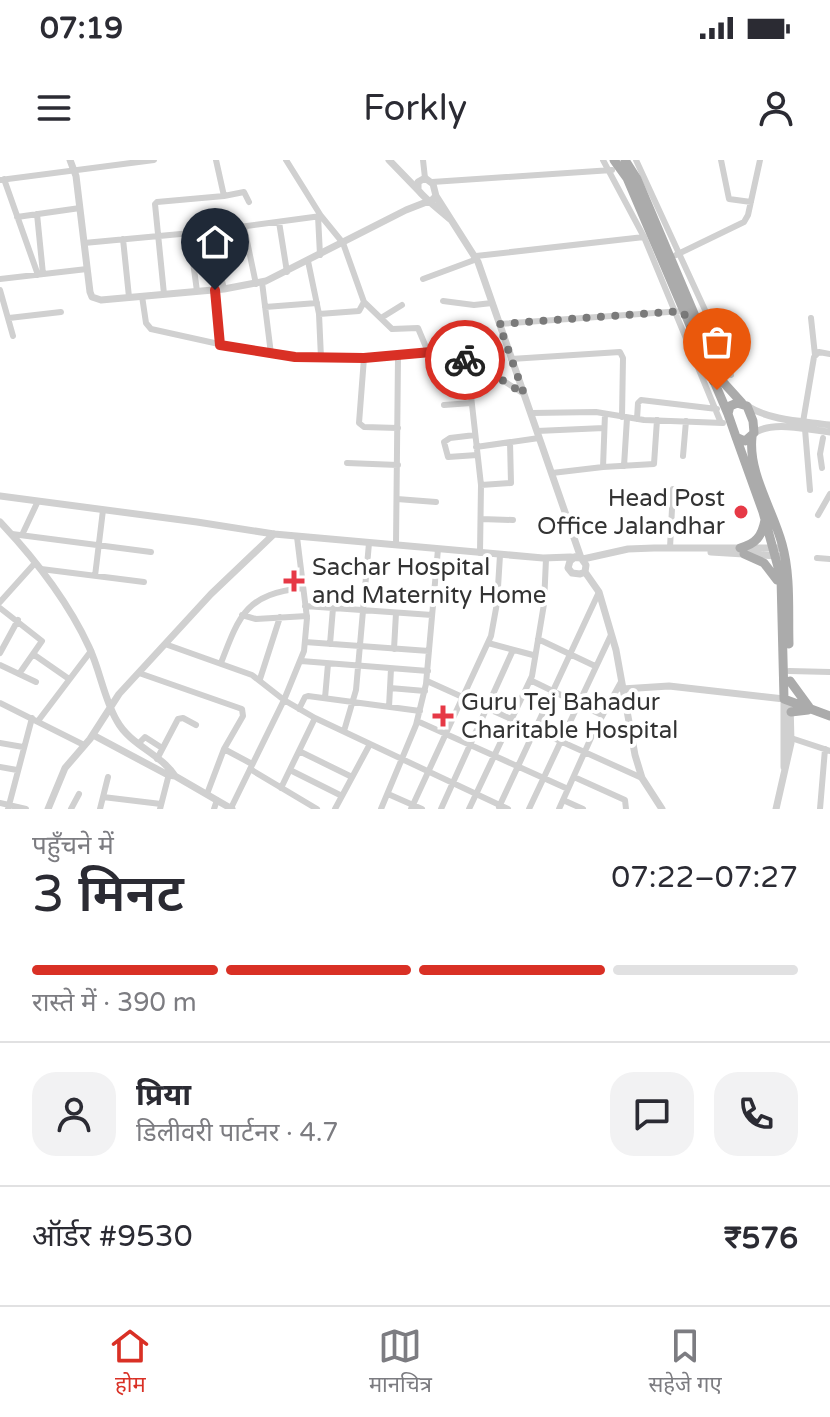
<!DOCTYPE html>
<html lang="hi">
<meta charset="utf-8">
<style>
body{margin:0;font-family:"Varela Round","Noto Sans Devanagari",sans-serif;background:#f2f2f3;color:#2b2b33;height:100vh;display:flex;flex-direction:column;font-size:30px;white-space:nowrap}
*{box-sizing:border-box;margin:0}
p{font-size:26px;color:#7c7c81}
.icon{flex:none;width:44px;height:44px;fill:none;stroke:currentColor;stroke-width:2;stroke-linecap:round;stroke-linejoin:round}
.map{position:relative;height:649px;overflow:hidden}
.sheet{display:flex;flex-direction:column;background:#fff;flex:1}
.sheet>*{flex:none}
.pin{position:absolute;display:grid;place-items:center;width:68px;height:68px;color:#fff;margin:-82px -34px;border-radius:50% 50% 50% 0;rotate:-45deg;box-shadow:0 0 8px #0007}
.pin .icon{rotate:45deg}
.courier{position:absolute;display:grid;place-items:center;width:80px;height:80px;margin:-40px;border:6px solid #d93025;border-radius:50%;background:#fff;color:#222;box-shadow:0 2px 10px #0007}
.summary em{font-style:normal;font-weight:600}
.summary div{display:flex;flex-direction:column-reverse}
.summary{display:flex;align-items:center;justify-content:space-between;height:136px;padding:0 32px}
h1{font-size:52px;font-weight:600;line-height:60px}
.bar{display:grid;grid-template-columns:repeat(4,1fr);gap:12px 8px;align-content:center;height:96px;padding:0 32px}
.bar i{height:10px;border-radius:6px;background:#e1e1e2}
.bar .current{background:#d93025}
.bar p{grid-column:span 4}
.line{display:flex;align-items:center;gap:20px;padding:0 32px;border-top:2px solid #e1e1e2}
.line div{flex:1}
.round{display:grid;place-items:center;flex:none;width:84px;height:84px;border-radius:24px;background:#f2f2f3}
.status{display:flex;justify-content:space-between;align-items:center;height:56px;padding:0 40px;background:#fff;direction:ltr}
.status svg{height:22px;fill:currentColor}
header{display:flex;justify-content:space-between;align-items:center;height:104px;padding:0 32px;background:#fff;font-size:36px;font-weight:600}
.dock{display:flex;justify-content:space-around;align-items:center;height:112px;border-top:2px solid #e1e1e2;background:#fff;font-size:22px;color:#7c7c81}
.dock a{display:grid;justify-items:center;gap:4px}
.dock .current{color:#d93025}
.map>svg:first-child{display:block}
</style>
<div class="status"><b>07:19</b><svg viewBox="0 0 49 12"><path d="M0 12V9h3v3zM5 12V6h3v6zM10 12V3h3v9zM15 12V0h3v12zM26 1h20v11H26zM47 4h2v5h-2z"/></svg></div>
<header><svg class="icon" aria-label="menu" viewBox="0 0 24 24"><path d="M4 6h16M4 12h16M4 18h16"/></svg>Forkly<svg class="icon" aria-label="person" viewBox="0 0 24 24"><circle cx="12" cy="8" r="4"/><path d="M4 21q1-7 8-7t8 7"/></svg></header>
<div class="map">
<svg width="830" height="649" viewBox="0 0 830 649">
<rect width="100%" height="100%" fill="#fff"/>
<g fill="none" stroke-linecap="round" stroke-linejoin="round">
<path stroke="#d0d0d0" stroke-width="6" d="M 286,0 L 321,56 L 343,83 L 364,142 L 359,151 L 319,154
M 423,0 L 425,18
M 603,0 L 644,77 L 721,263
M 636,0 L 711,163 L 731,215
M 721,0 L 729,39 L 751,42
M 4,19 L 38,115
M 0,20 L 154,0
M 432,22 L 612,10
M 224,36 L 244,32 L 249,42
M 37,54 L 43,114
M 318,56 L 320,95
M 17,57 L 80,48
M 279,62 L 287,112
M 244,67 L 256,124
M 210,71 L 224,129
M 189,73 L 197,131
M 123,79 L 129,137
M 84,83 L 202,72 L 321,56
M 676,95 L 744,62 L 748,55 L 760,0
M 476,96 L 644,77
M 308,101 L 319,154 L 321,198
M 0,119 L 87,109
M 423,119 L 477,99
M 262,122 L 271,194
M 0,130 L 13,176
M 215,130 L 220,185
M 164,134 L 155,44 L 157,42 L 224,36 L 216,0
M 142,136 L 146,163 L 151,169 L 246,190 L 295,197 L 364,198 L 422,192 L 442,193 L 482,207 L 524,234
M 443,141 L 474,145 L 492,143
M 364,142 L 392,169 L 418,168 L 428,192
M 265,147 L 317,143
M 9,158 L 61,152
M 381,158 L 402,145
M 811,158 L 815,195
M 499,164 L 683,151
M 364,198 L 359,263 L 364,267 L 398,268
M 511,199 L 620,192 L 623,198 L 622,257
M 467,200 L 481,325 L 480,393
M 444,245 L 471,243
M 532,253 L 596,252 L 644,260 L 723,263
M 637,259 L 638,243 L 641,240 L 717,249
M 803,262 L 814,197 L 819,192 L 830,194
M 805,269 L 810,330
M 537,271 L 604,268
M 475,275 L 450,278 L 444,282 L 448,297 L 477,295
M 476,287 L 539,278
M 683,296 L 686,261
M 347,303 L 398,305
M 624,306 L 627,258
M 603,307 L 605,254
M 822,308 L 820,294 L 823,278
M 552,313 L 603,307 L 654,304 L 657,260
M 481,325 L 511,323 L 510,282
M 397,339 L 436,342
M 818,355 L 830,334
M 481,359 L 513,360
M 12,374 L 151,392
M 22,375 L 38,341
M 396,385 L 398,197
M 670,388 L 673,329
M 817,398 L 830,399
M 41,409 L 144,422
M 95,416 L 103,350
M 0,442 L 35,403
M 305,446 L 432,455
M 0,448 L 42,481 L 19,514
M 242,455 L 256,459 L 307,456
M 538,479 L 595,506
M 305,482 L 429,491
M 488,483 L 533,495
M 165,484 L 252,515 L 284,540 L 315,558 L 508,649
M 330,484 L 333,448
M 394,489 L 396,453
M 0,493 L 18,460
M 33,494 L 69,519
M 301,501 L 428,511
M 221,503 C 240,453 247,434 303,428
M 0,505 L 36,522
M 789,511 L 830,512
M 139,513 L 242,549 L 243,556 L 224,589 L 252,604
M 260,519 L 280,457
M 530,520 L 602,555
M 427,521 L 642,618
M 390,528 L 425,531
M 325,538 L 328,504
M 0,543 L 84,585
M 389,547 L 391,509
M 299,549 L 305,537 L 308,536 L 420,551
M 38,561 L 91,491
M 417,561 L 568,629
M 344,571 L 356,530 L 369,383
M 791,578 L 830,591
M 0,583 L 23,587
M 138,584 L 145,577 L 159,586
M 299,591 L 352,617
M 157,599 L 178,559 L 183,558 L 196,565
M 0,607 L 17,610
M 250,609 L 317,649
M 290,610 L 342,636
M 574,617 L 625,640 L 626,649
M 281,628 L 315,558
M 207,634 L 224,589
M 388,634 L 422,649
M 103,637 L 161,644
M 563,640 L 583,649
M 0,643 L 26,649
M 499,647 L 599,432
M 231,648 L 284,540 L 304,491 L 307,458 L 297,377
M 8,649 L 32,558
M 71,649 L 79,634
M 100,649 L 108,617
M 160,649 L 169,614
M 214,649 L 217,640
M 335,649 L 370,584
M 381,649 L 416,565 L 426,524 L 438,389
M 411,649 L 491,476 L 497,443 L 500,395
M 441,649 L 513,490
M 469,649 L 532,516 L 544,444 L 546,399
M 529,649 L 611,475
M 559,649 L 595,569 L 621,522
M 820,649 L 825,589"/>
<path stroke="#d0d0d0" stroke-width="7" d="M 70,0 L 76,16 L 90,132 L 92,137 L 101,140 L 224,129 L 266,121 L 406,50 L 429,41 L 432,40 L 436,36 L 433,24 L 425,18 L 418,22 L 418,30 C 427,41 440,50 451,60
M 389,0 L 418,30
M 436,36 L 478,102 L 581,398
M 747,246 C 772,261 801,261 830,265
M 754,273 C 774,260 807,270 830,272
M 0,336 L 197,362 L 274,374 L 543,398 L 570,397 L 581,398 L 586,405 L 585,412 L 580,414 L 572,413 L 568,408 L 570,401 L 575,397
M 0,362 C 34,398 68,442 89,487 C 100,510 104,539 117,561 C 130,585 161,594 175,616
M 711,392 L 778,396
M 583,399 L 628,389 L 654,388 L 783,388
M 585,412 L 599,432 L 616,490 L 635,595 L 642,618 L 662,649
M 622,529 L 669,526 L 784,539 L 784,607
M 93,575 L 168,615 L 175,616 L 232,649
M 48,649 L 65,608 L 90,579 L 119,534 L 211,434 L 274,374
M 776,649 L 791,583 L 790,541"/>
<path stroke="#ababab" stroke-width="9" d="M 614,0 L 627,18 L 728,254
M 625,0 L 637,19 L 723,222 L 742,243
M 737,243 L 747,246 L 753,261 L 754,273 L 745,281 L 736,277 L 728,254 L 730,246 Z
M 736,277 L 763,352 L 781,418 L 784,539 L 830,556
M 752,277 C 748,313 773,350 782,384 C 791,416 788,451 789,484
M 740,388 C 756,384 762,376 765,360
M 744,394 L 764,403 L 777,420
M 790,521 L 809,547
M 791,552 L 808,550"/>
</g>
<g fill="none" stroke-linecap="round" stroke-linejoin="round">
<path stroke="#7a7a7a" stroke-width="8" stroke-dasharray="0 14.4" d="M 465,200 L 482,207 L 524,234 L 499,164 L 683,151 L 717,230"/>
<path stroke="#d93025" stroke-width="10" d="M 215,130 L 220,185 L 295,197 L 364,198 L 431,192 L 465,200"/>
</g>
<g fill="#e63946" stroke="#fff" stroke-width="3">
<circle cx="741" cy="352" r="8"/>
<path d="M290 409h8v8h8v8h-8v8h-8v-8h-8v-8h8z"/>
<path d="M439 544h8v8h8v8h-8v8h-8v-8h-8v-8h8z"/>
</g>
<g text-anchor="middle" stroke-width="8" stroke-linejoin="round" paint-order="stroke">
<g font-size="24" fill="#333" stroke="#fff" text-anchor="start">
<text x="725" y="346" text-anchor="end">Head Post<tspan x="725" dy="28">Office Jalandhar</tspan></text>
<text x="312" y="415">Sachar Hospital<tspan x="312" dy="28">and Maternity Home</tspan></text>
<text x="461" y="550">Guru Tej Bahadur<tspan x="461" dy="28">Charitable Hospital</tspan></text>
</g>
</g>
</svg>
<div class="pin" style="left:717px;top:230px;background:#ea580c"><svg class="icon" aria-label="bag" viewBox="0 0 24 24"><path d="M5 8h14l-1 12H6zM9 8a3 3 0 0 1 6 0"/></svg></div>
<div class="pin" style="left:215px;top:130px;background:#1f2937"><svg class="icon" aria-label="home" viewBox="0 0 24 24"><path d="M3 11l9-7 9 7M6 9v11h12V9"/></svg></div>
<div class="courier" style="left:465px;top:200px"><svg class="icon" aria-label="bike" viewBox="0 0 24 24"><circle cx="6" cy="16" r="4"/><circle cx="18" cy="16" r="4"/><path d="M6 16l4-8h5l3 8M10 8l3 8H6M13 5h3"/></svg></div>
</div>
<section class="sheet">
<div class="summary"><div><h1>3 मिनट</h1><p>पहुँचने में</p></div><em>07:22–07:27</em></div>
<div class="bar"><i class="current"></i><i class="current"></i><i class="current"></i><i></i><p>रास्ते में · 390 m</p></div>
<div class="line" style="height:144px"><a class="round"><svg class="icon" aria-label="person" viewBox="0 0 24 24"><circle cx="12" cy="8" r="4"/><path d="M4 21q1-7 8-7t8 7"/></svg></a><div><b>प्रिया</b><p>डिलीवरी पार्टनर · 4.7</p></div><a class="round"><svg class="icon" aria-label="chat" viewBox="0 0 24 24"><path d="M4 5h16v11H9l-5 4z"/></svg></a><a class="round"><svg class="icon" aria-label="phone" viewBox="0 0 24 24"><path d="M5 4h4l2 5-3 2q2 4 5 5l2-3 5 2v4C11 20 4 13 5 4z"/></svg></a></div>
<div class="line" style="height:104px"><div>ऑर्डर #9530</div><b>₹576</b></div>
</section>
<nav class="dock">
<a class="current"><svg class="icon" aria-label="home" viewBox="0 0 24 24"><path d="M3 11l9-7 9 7M6 9v11h12V9"/></svg>होम</a>
<a><svg class="icon" aria-label="map" viewBox="0 0 24 24"><path d="M3 6l6-2 6 2 6-2v14l-6 2-6-2-6 2zM9 4v14M15 6v14"/></svg>मानचित्र</a>
<a><svg class="icon" aria-label="saved" viewBox="0 0 24 24"><path d="M7 4h10v16l-5-4-5 4z"/></svg>सहेजे गए</a>
</nav>
